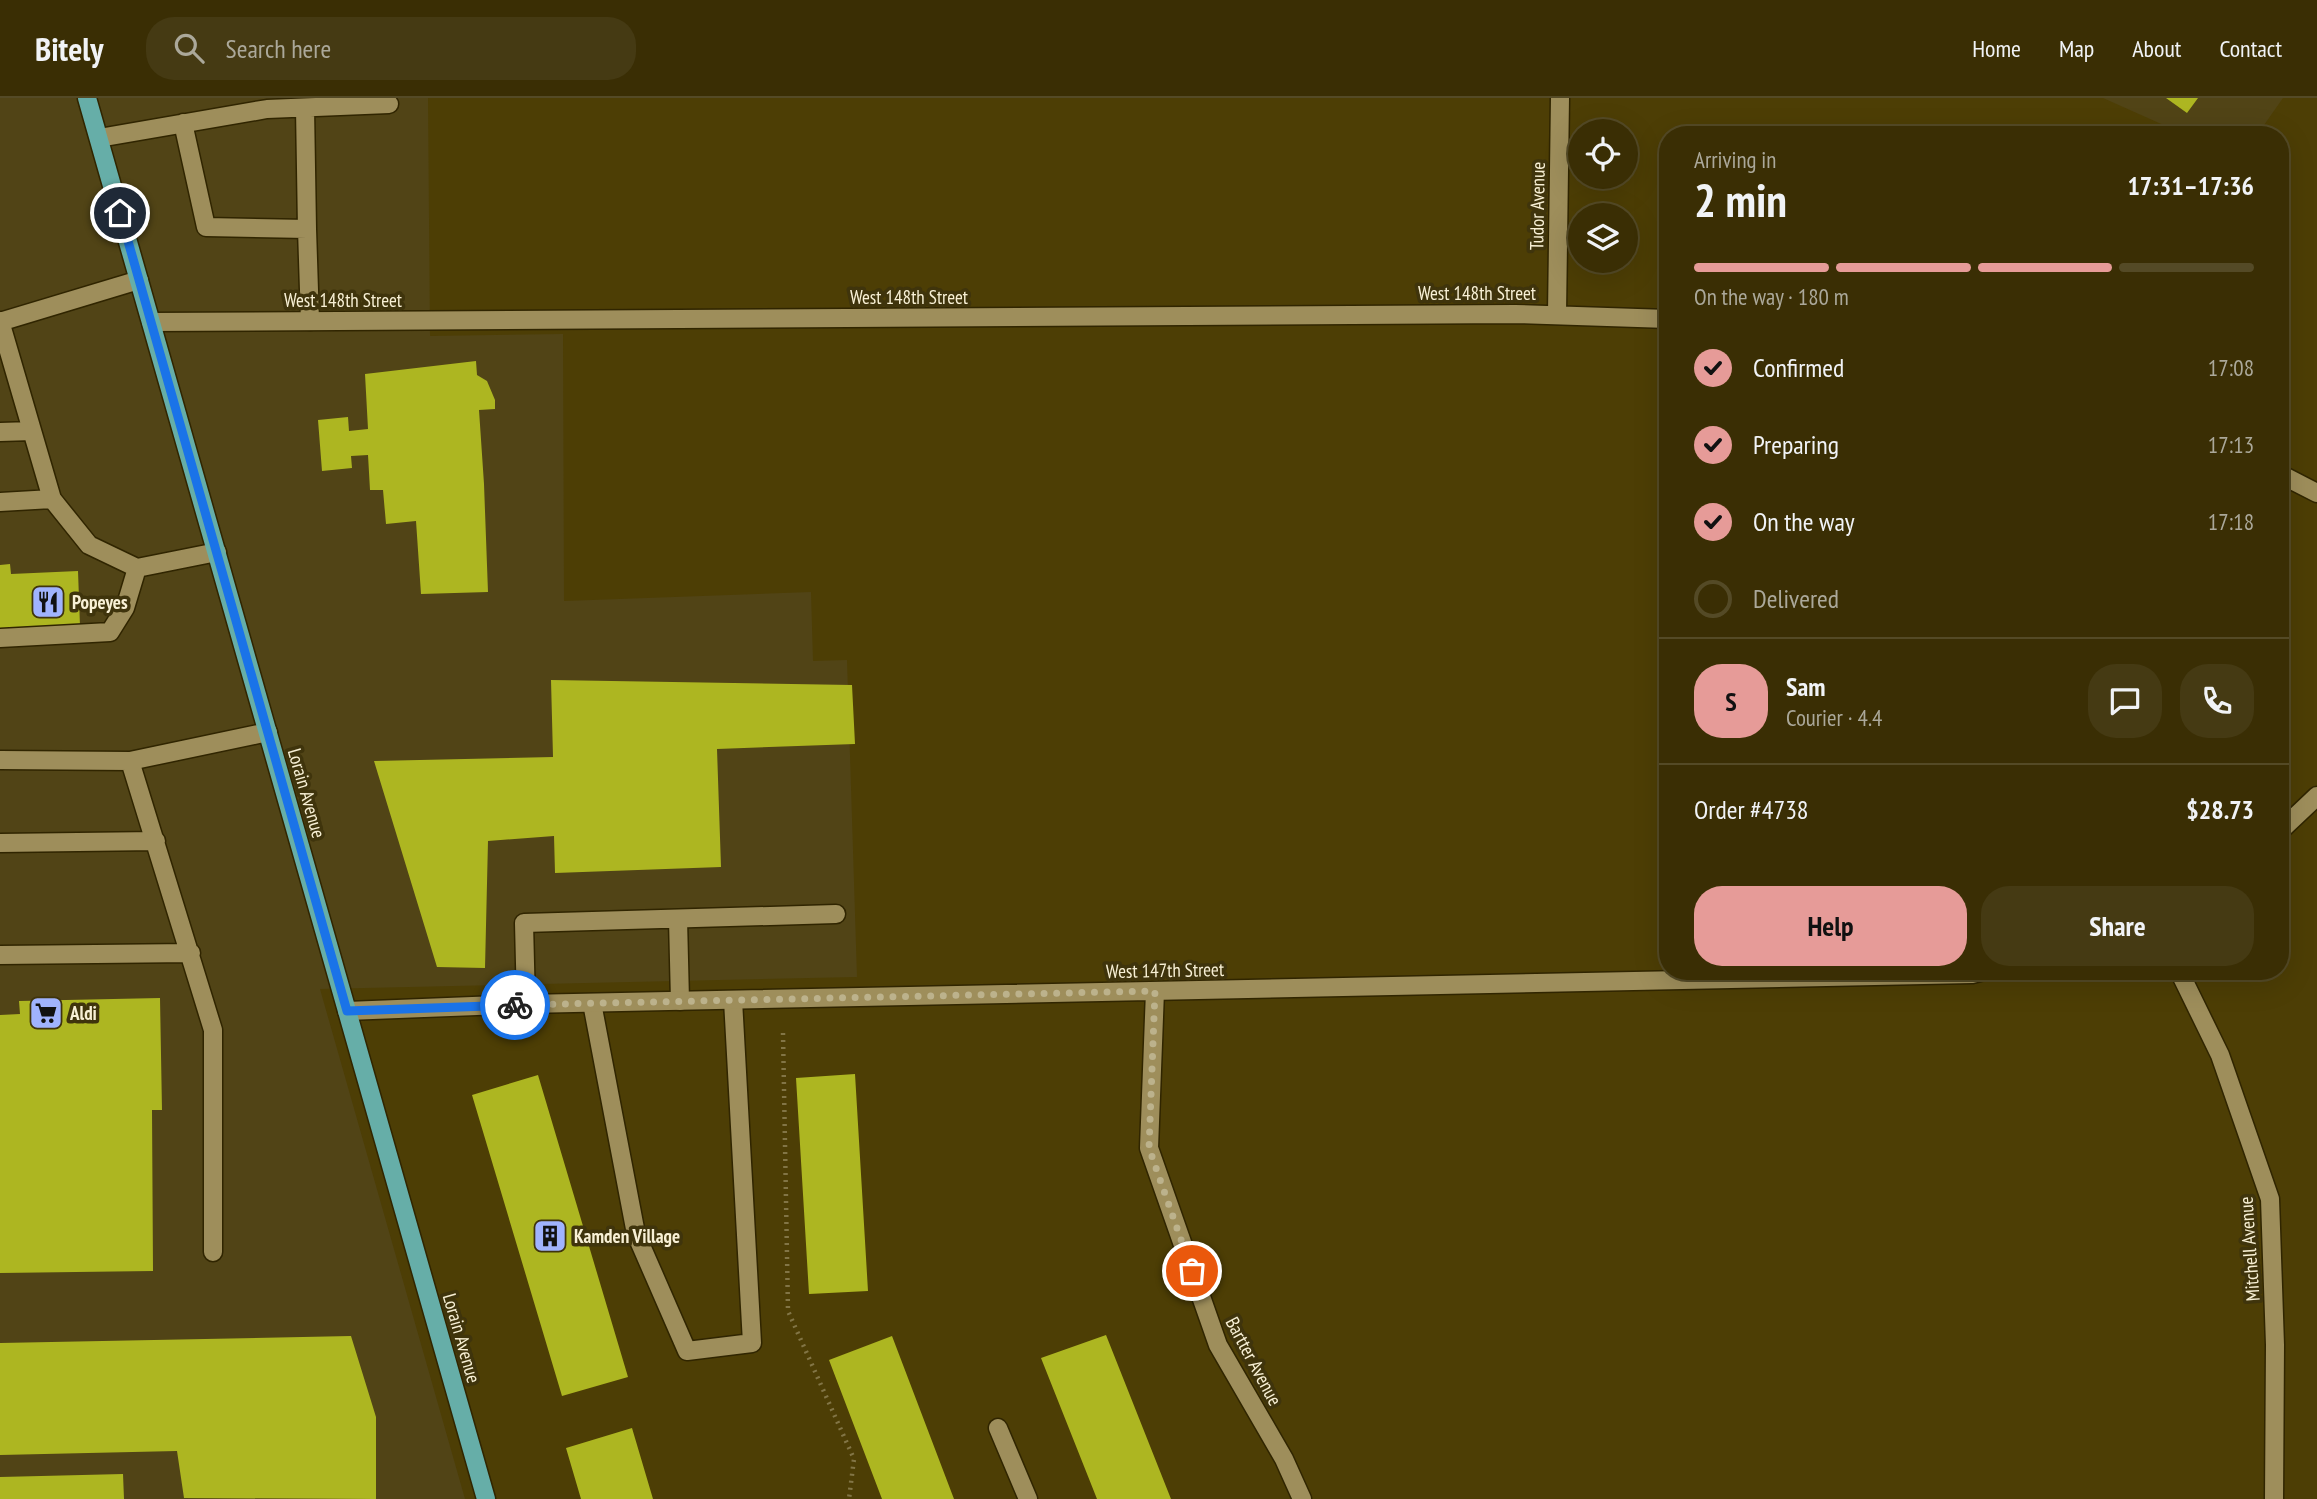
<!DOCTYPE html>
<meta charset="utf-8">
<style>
body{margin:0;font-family:"PT Sans Narrow",sans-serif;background:#453a13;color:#f1f3f6;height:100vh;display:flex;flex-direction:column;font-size:26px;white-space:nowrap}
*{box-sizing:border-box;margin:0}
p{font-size:23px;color:#aba89a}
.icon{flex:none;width:38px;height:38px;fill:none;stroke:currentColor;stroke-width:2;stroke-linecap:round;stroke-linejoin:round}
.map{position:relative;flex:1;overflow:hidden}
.sheet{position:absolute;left:1659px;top:28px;width:630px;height:854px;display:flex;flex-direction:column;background:#3a2e04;border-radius:28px;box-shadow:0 7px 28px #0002,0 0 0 2px #544a26}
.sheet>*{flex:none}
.fabs{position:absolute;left:1568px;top:21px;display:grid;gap:14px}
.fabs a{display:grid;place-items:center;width:70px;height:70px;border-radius:50%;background:#3a2e04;box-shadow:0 7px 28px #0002,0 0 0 2px #544a26;font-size:35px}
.pin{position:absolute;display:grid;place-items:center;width:60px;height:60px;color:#fff;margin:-30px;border:4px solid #fff;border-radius:50%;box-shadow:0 2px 7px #0007}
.courier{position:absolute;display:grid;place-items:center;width:70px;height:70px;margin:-35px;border:5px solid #1a73e8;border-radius:50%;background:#fff;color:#222;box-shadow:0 2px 9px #0007}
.head em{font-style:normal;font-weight:600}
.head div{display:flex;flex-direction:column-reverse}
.head{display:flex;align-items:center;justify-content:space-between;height:119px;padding:0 35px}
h1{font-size:46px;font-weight:600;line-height:52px}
.bar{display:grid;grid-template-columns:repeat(4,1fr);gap:10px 7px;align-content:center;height:84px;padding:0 35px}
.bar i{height:9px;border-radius:5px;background:#544a26}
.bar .current{background:#e69b98}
.bar p{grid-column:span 4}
.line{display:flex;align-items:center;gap:18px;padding:0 35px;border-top:2px solid #544a26}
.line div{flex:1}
.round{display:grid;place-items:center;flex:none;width:74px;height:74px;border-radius:28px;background:#453a13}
ol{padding:0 35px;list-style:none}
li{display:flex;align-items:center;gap:21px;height:77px}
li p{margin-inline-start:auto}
li .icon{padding:7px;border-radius:50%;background:#e69b98;color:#111;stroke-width:4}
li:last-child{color:#aba89a}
li i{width:38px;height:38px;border:4px solid #544a26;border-radius:50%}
.button{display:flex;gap:14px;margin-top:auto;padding:14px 35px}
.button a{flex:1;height:80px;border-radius:28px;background:#e69b98;color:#111;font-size:28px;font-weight:600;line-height:80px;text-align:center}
.button a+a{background:#453a13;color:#f1f3f6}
header{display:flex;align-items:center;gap:42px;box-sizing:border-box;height:98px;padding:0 35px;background:#3a2e04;border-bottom:2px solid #544a26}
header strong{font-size:33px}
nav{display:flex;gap:38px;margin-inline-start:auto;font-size:24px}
.search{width:490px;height:63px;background:#453a13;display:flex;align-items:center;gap:18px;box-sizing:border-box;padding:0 24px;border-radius:28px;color:#aba89a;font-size:26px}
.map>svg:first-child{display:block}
</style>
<header>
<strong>Bitely</strong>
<div class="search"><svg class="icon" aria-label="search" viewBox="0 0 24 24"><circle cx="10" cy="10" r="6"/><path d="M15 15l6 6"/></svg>Search here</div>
<nav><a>Home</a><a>Map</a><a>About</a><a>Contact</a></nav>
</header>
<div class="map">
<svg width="2317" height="1401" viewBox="0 0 2317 1401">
<rect width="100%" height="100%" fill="#4d3e05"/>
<path fill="#514416" d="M 0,0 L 428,0 L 430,238 L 563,236 L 564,503 L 811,494 L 813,563 L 847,562 L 857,879 L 320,891 L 465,1401 L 0,1401 Z
M 2103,0 L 2283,0 L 2257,37 L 2186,37 Z"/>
<path fill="#adb621" d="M 2166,0 L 2198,0 L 2187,15 Z
M 476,263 L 477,277 L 487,283 L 495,302 L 495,311 L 479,312 L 484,386 L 488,494 L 421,496 L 416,423 L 386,426 L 383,392 L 370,392 L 368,357 L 351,358 L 352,370 L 322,373 L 318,322 L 348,319 L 349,333 L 368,331 L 365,276 Z
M 10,466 L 11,476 L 78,473 L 80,528 L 0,532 L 0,467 Z
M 551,582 L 852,587 L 855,646 L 717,651 L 721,769 L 555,775 L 554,738 L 488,743 L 485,870 L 437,869 L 374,663 L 553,659 Z
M 160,900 L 162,1012 L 152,1012 L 153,1173 L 0,1175 L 0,917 L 20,916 L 19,903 Z
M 855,976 L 868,1193 L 809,1196 L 796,980 Z
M 538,977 L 628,1279 L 562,1298 L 472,997 Z
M 1106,1237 L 1171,1401 L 1097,1401 L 1041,1260 Z
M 351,1238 L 376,1319 L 376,1401 L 184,1400 L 177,1353 L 0,1357 L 0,1245 Z
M 892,1238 L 954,1401 L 882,1401 L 829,1262 Z
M 632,1330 L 653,1401 L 581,1401 L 566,1350 Z
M 123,1376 L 124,1401 L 0,1401 L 0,1379 Z"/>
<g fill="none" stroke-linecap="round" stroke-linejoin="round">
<defs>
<path id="service" d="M 183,25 L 206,129 L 307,131 L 305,10
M 99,40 L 267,11 L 389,6
M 307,131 L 310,223
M 0,223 L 52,401 L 89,447 L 137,470 L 217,454
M 0,224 L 139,182
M 0,334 L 32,333
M 0,404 L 52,401
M 0,540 L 110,534 L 125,510 L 137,470
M 0,662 L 130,663 L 268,634
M 130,663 L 213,932 L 213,1154
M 0,745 L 156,743
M 678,821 L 680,903
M 0,857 L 191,855
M 592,905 L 636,1136 L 687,1253 L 752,1245 L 733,902
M 526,906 L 524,825 L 836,816
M 998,1330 L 1028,1401"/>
<path id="minor" d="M 1557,216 L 1560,0
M 151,224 L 1515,216 L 1668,221
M 2280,376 L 2317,395
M 2280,733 L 2317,698
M 2179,873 L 2220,957 L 2270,1101 L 2275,1247 L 2274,1401
M 1155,893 L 1149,1050 L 1218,1247 L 1284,1361 L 1302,1401
M 347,913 L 526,906 L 1972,876 L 1984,873"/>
<path id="primary" d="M 87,0 L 486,1401"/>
</defs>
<use href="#service" stroke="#302500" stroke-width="21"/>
<use href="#minor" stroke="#302500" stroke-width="21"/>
<use href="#primary" stroke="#302500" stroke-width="21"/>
<path stroke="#827546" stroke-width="4.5" stroke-dasharray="2 5" stroke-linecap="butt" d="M 783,935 L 788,1213 L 854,1361 L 849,1401"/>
<use href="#service" stroke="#9e8e5b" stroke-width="18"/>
<use href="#minor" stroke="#9e8e5b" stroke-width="18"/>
<use href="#primary" stroke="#66aea8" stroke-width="18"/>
</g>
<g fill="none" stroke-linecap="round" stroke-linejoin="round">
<path stroke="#bcb28c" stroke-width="7" stroke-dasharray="0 12.6" d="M 515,907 L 1155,893 L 1149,1050 L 1192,1173"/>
<path stroke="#1a73e8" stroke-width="9" d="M 120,115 L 347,913 L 515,907"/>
</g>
<defs>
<symbol id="restaurant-square" viewBox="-11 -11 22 22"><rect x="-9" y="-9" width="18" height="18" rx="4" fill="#a0b3fd" stroke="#3f340c"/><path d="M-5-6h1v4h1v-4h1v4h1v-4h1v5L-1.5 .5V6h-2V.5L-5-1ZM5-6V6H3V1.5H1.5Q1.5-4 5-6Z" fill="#111"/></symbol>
<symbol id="supermarket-square" viewBox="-11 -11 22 22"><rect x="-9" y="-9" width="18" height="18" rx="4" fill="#a0b3fd" stroke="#3f340c"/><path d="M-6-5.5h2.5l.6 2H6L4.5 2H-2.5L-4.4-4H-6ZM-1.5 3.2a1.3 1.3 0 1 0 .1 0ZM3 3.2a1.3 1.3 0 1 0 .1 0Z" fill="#111"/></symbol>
<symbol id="building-square" viewBox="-11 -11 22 22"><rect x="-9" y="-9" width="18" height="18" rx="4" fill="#a0b3fd" stroke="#3f340c"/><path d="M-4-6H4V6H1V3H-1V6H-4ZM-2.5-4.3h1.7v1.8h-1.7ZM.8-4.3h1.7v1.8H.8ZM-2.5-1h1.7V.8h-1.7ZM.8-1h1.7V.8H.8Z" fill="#111"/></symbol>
</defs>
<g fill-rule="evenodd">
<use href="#restaurant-square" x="29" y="485" width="38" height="38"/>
<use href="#supermarket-square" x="27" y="896" width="38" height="38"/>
<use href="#building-square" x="531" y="1119" width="38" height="38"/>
</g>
<g text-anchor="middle" stroke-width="7" stroke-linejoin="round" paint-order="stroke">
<g font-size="19" fill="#f8f0d5" stroke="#3f340c">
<text transform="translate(1537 108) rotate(-89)" y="7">Tudor Avenue</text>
<text x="1477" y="202">West 148th Street</text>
<text x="909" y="206">West 148th Street</text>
<text x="343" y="209">West 148th Street</text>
<text transform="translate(307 695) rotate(74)" y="7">Lorain Avenue</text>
<text transform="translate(1165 872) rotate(-1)" y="7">West 147th Street</text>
<text transform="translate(2249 1151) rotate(-94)" y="7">Mitchell Avenue</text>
<text transform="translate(462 1240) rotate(74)" y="7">Lorain Avenue</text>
<text transform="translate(1254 1263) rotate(62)" y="7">Bartter Avenue</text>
</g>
<g font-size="19" font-weight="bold" fill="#f8f0d5" stroke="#3f340c" text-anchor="start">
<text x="72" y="511">Popeyes</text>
<text x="70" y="922">Aldi</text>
<text x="574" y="1145">Kamden Village</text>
</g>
</g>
</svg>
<div class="fabs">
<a><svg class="icon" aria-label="locate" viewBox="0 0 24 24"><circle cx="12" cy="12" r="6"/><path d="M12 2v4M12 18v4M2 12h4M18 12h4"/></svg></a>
<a><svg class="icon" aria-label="layers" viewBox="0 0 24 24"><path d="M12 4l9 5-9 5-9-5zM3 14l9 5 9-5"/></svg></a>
</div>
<div class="pin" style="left:1192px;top:1173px;background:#ea580c"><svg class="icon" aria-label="bag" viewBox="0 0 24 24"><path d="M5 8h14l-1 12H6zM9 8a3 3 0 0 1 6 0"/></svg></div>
<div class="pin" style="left:120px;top:115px;background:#1f2937"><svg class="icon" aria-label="home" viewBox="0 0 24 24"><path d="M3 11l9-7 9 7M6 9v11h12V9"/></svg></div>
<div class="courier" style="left:515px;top:907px"><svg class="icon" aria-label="bike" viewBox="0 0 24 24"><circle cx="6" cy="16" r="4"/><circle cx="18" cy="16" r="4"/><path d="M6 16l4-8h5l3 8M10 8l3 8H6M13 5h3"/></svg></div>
<section class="sheet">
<div class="head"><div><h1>2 min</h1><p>Arriving in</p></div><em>17:31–17:36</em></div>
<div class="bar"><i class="current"></i><i class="current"></i><i class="current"></i><i></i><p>On the way · 180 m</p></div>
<ol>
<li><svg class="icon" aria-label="check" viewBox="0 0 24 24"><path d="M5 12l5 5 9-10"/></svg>Confirmed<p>17:08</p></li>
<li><svg class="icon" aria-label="check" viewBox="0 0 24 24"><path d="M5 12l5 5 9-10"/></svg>Preparing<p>17:13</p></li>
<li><svg class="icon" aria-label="check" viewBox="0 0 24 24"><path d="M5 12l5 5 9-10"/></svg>On the way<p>17:18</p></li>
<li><i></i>Delivered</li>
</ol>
<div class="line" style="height:126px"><b class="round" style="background:#e69b98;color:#111">S</b><div><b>Sam</b><p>Courier · 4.4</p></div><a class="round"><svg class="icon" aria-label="chat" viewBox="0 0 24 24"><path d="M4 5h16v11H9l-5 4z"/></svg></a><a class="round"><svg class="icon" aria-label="phone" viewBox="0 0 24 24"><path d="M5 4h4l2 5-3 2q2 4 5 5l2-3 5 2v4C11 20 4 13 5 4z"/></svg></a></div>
<div class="line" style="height:91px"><div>Order #4738</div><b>$28.73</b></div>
<div class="button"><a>Help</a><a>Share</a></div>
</section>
</div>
